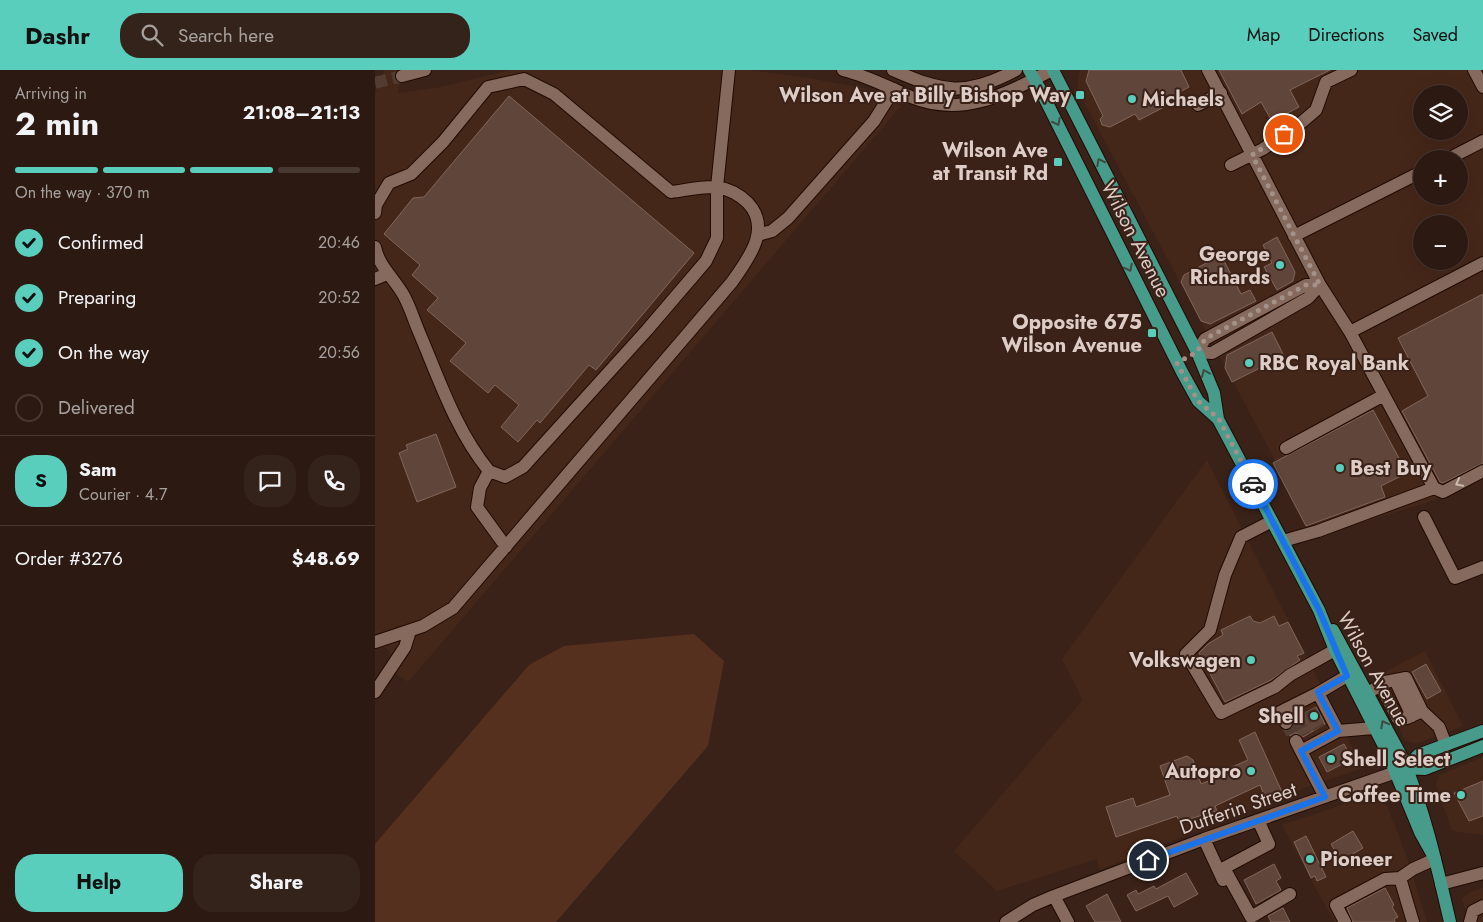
<!DOCTYPE html>
<meta charset="utf-8">
<style>
body{margin:0;font-family:Jost,sans-serif;background:#34231b;color:#f1f3f6;height:100vh;display:flex;flex-direction:column;font-size:19px;white-space:nowrap}
*{box-sizing:border-box;margin:0}
p{font-size:16px;color:#a6a19f}
.icon{flex:none;width:28px;height:28px;fill:none;stroke:currentColor;stroke-width:2;stroke-linecap:round;stroke-linejoin:round}
.map{position:relative;flex:1;overflow:hidden}
.sheet{display:flex;flex-direction:column;background:#2c1a12;width:375px}
.sheet>*{flex:none}
.buttons{position:absolute;left:1038px;top:15px;display:grid;gap:10px}
.buttons a{display:grid;place-items:center;width:55px;height:55px;border-radius:50%;background:#2c1a12;box-shadow:0 5px 20px #0002,0 0 0 1px #483832;font-size:25px}
.pin{position:absolute;display:grid;place-items:center;width:42px;height:42px;color:#fff;margin:-21px;border:2px solid #fff;border-radius:50%;box-shadow:0 1px 5px #0007}
.courier{position:absolute;display:grid;place-items:center;width:50px;height:50px;margin:-25px;border:4px solid #1a73e8;border-radius:50%;background:#fff;color:#222;box-shadow:0 1px 6px #0007}
.head em{font-style:normal;font-weight:700}
.head div{display:flex;flex-direction:column-reverse}
.head{display:flex;align-items:center;justify-content:space-between;height:85px;padding:0 15px}
h1{font-size:32px;font-weight:700;line-height:38px}
.bar{display:grid;grid-template-columns:repeat(4,1fr);gap:8px 5px;align-content:center;height:60px;padding:0 15px}
.bar i{height:6px;border-radius:4px;background:#483832}
.bar .active{background:#5acebc}
.bar p{grid-column:span 4}
.line{display:flex;align-items:center;gap:12px;padding:0 15px;border-top:1px solid #483832}
.line div{flex:1}
.round{display:grid;place-items:center;flex:none;width:52px;height:52px;border-radius:20px;background:#34231b}
ol{padding:0 15px;list-style:none}
li{display:flex;align-items:center;gap:15px;height:55px}
li p{margin-inline-start:auto}
li .icon{padding:5px;border-radius:50%;background:#5acebc;color:#111;stroke-width:4}
li:last-child{color:#a6a19f}
li i{width:28px;height:28px;border:2px solid #483832;border-radius:50%}
.button{display:flex;gap:10px;margin-top:auto;padding:10px 15px}
.button a{flex:1;height:58px;border-radius:20px;background:#5acebc;color:#111;font-size:20px;font-weight:700;line-height:58px;text-align:center}
.button a+a{background:#34231b;color:#f1f3f6}
header{display:flex;align-items:center;gap:30px;box-sizing:border-box;height:70px;padding:0 25px;background:#5acebc;color:#111}
header strong{font-size:24px}
nav{display:flex;gap:28px;margin-inline-start:auto;font-size:18px}
.search{width:350px;height:45px;background:#34231b;display:flex;align-items:center;gap:12px;box-sizing:border-box;padding:0 18px;border-radius:20px;color:#a6a19f;font-size:19px}
main{display:flex;flex:1;min-height:0}
.map>svg:first-child{display:block}
</style>
<header>
<strong>Dashr</strong>
<div class="search"><svg class="icon" aria-label="search" viewBox="0 0 24 24"><circle cx="10" cy="10" r="6"/><path d="M15 15l6 6"/></svg>Search here</div>
<nav><a>Map</a><a>Directions</a><a>Saved</a></nav>
</header>
<main>
<section class="sheet">
<div class="head"><div><h1>2 min</h1><p>Arriving in</p></div><em>21:08–21:13</em></div>
<div class="bar"><i class="active"></i><i class="active"></i><i class="active"></i><i></i><p>On the way · 370 m</p></div>
<ol>
<li><svg class="icon" aria-label="check" viewBox="0 0 24 24"><path d="M5 12l5 5 9-10"/></svg>Confirmed<p>20:46</p></li>
<li><svg class="icon" aria-label="check" viewBox="0 0 24 24"><path d="M5 12l5 5 9-10"/></svg>Preparing<p>20:52</p></li>
<li><svg class="icon" aria-label="check" viewBox="0 0 24 24"><path d="M5 12l5 5 9-10"/></svg>On the way<p>20:56</p></li>
<li><i></i>Delivered</li>
</ol>
<div class="line" style="height:90px"><b class="round" style="background:#5acebc;color:#111">S</b><div><b>Sam</b><p>Courier · 4.7</p></div><a class="round"><svg class="icon" aria-label="chat" viewBox="0 0 24 24"><path d="M4 5h16v11H9l-5 4z"/></svg></a><a class="round"><svg class="icon" aria-label="phone" viewBox="0 0 24 24"><path d="M5 4h4l2 5-3 2q2 4 5 5l2-3 5 2v4C11 20 4 13 5 4z"/></svg></a></div>
<div class="line" style="height:65px"><div>Order #3276</div><b>$48.69</b></div>
<div class="button"><a>Help</a><a>Share</a></div>
</section>
<div class="map">
<svg width="1108" height="852" viewBox="0 0 1108 852">
<rect width="100%" height="100%" fill="#3a2218"/>
<path fill="#452719" fill-rule="evenodd" d="M 9,0 L 28,0 L 23,23 L 66,17 L 135,0 L 374,0 L 433,8 L 488,18 L 526,36 L 33,612 L 16,600 L 15,582 L 10,577 L 0,580 L 0,24 Z
M 705,0 L 1108,0 L 1108,410 L 1060,430 L 941,467 L 702,19 ZM 1046,24 L 1084,24 L 1084,61 L 1046,61 ZM 1046,89 L 1084,89 L 1084,126 L 1046,126 ZM 1046,154 L 1084,154 L 1084,191 L 1046,191 Z
M 832,390 L 988,698 L 935,716 L 724,800 L 722,789 L 622,821 L 579,781 L 708,630 L 687,589 Z
M 1050,581 L 1088,656 L 1041,674 L 1030,670 L 1000,607 Z
M 1108,687 L 1108,765 L 1077,761 L 1061,715 L 1064,705 Z
M 1002,723 L 1012,736 L 1032,787 L 1052,852 L 959,852 L 907,755 Z
M 1108,818 L 1108,852 L 1094,852 L 1087,829 L 1095,822 Z"/>
<path fill="#56301f" d="M 319,564 L 349,591 L 333,676 L 181,852 L 0,852 L 0,774 L 154,595 L 189,576 Z"/>
<path fill="#60453a" stroke="#82665a" d="M 714,0 L 806,0 L 814,17 L 794,28 L 797,33 L 764,50 L 760,44 L 735,57 L 727,55 L 725,49 L 728,46 L 711,11 Z
M 844,0 L 955,0 L 915,20 L 924,37 L 897,51 L 886,32 L 867,44 Z
M 134,26 L 319,183 L 221,300 L 214,295 L 165,353 L 162,350 L 143,372 L 126,357 L 144,335 L 120,315 L 113,323 L 75,291 L 91,273 L 52,240 L 63,228 L 37,205 L 45,195 L 9,164 L 38,128 L 49,127 Z
M 902,167 L 920,202 L 918,211 L 902,220 L 889,197 L 897,193 L 888,175 Z
M 846,185 L 866,224 L 875,220 L 881,231 L 835,254 L 826,251 L 806,212 L 809,205 Z
M 1108,224 L 1108,393 L 1068,413 L 1065,412 L 1027,341 L 1053,326 L 1023,268 Z
M 897,262 L 909,286 L 857,312 L 850,298 L 852,285 Z
M 998,340 L 1032,403 L 1006,416 L 1010,427 L 931,456 L 898,393 Z
M 61,364 L 81,417 L 42,432 L 24,383 L 33,379 L 31,375 Z
M 875,546 L 878,551 L 885,553 L 899,546 L 904,556 L 913,552 L 929,583 L 922,586 L 925,590 L 896,610 L 850,632 L 824,583 L 833,574 L 848,565 L 846,560 Z
M 1051,594 L 1066,621 L 1052,629 L 1037,602 Z
M 941,637 L 950,654 L 928,667 L 921,663 L 915,666 L 912,661 L 918,657 L 918,649 Z
M 880,662 L 907,722 L 891,729 L 885,715 L 840,736 L 842,741 L 804,752 L 802,746 L 741,767 L 731,737 L 758,728 L 761,737 L 795,725 L 785,696 L 812,686 L 818,690 L 826,714 L 843,707 L 841,704 L 873,690 L 864,670 Z
M 969,674 L 977,689 L 952,702 L 944,687 Z
M 1108,711 L 1108,746 L 1094,751 L 1079,723 Z
M 978,761 L 988,778 L 966,791 L 956,774 Z
M 931,766 L 951,807 L 942,811 L 940,806 L 936,808 L 919,772 Z
M 899,794 L 906,808 L 901,811 L 906,820 L 881,834 L 869,810 Z
M 811,803 L 823,824 L 799,837 L 793,826 L 761,841 L 752,825 L 761,820 L 763,824 L 779,816 L 781,819 Z
M 1010,818 L 1019,835 L 1017,837 L 1023,847 L 1019,849 L 1020,852 L 978,852 L 972,838 Z
M 732,824 L 746,852 L 720,852 L 711,836 Z
M 908,838 L 915,852 L 896,852 L 893,846 Z"/>
<g fill="none" stroke-linecap="round" stroke-linejoin="round">
<path stroke="#523c32" stroke-width="12" stroke-dasharray="12 6" stroke-linecap="butt" d="M 0,13 L 27,6
M 935,640 L 944,658
M 921,648 L 930,665
M 911,653 L 921,671"/>
<defs>
<path id="minor" d="M 468,0 C 492,6 513,17 536,27 C 588,48 631,24 677,0
M 518,0 C 568,22 591,27 641,0
M 833,0 L 945,215 L 975,262 L 1059,418 L 1068,422 L 1108,401
M 1099,0 L 1108,17
M 27,6 L 50,0
M 823,35 L 846,23
M 1073,89 L 1108,71
M 856,95 L 888,79 L 927,52 L 941,40 L 951,12 L 976,0
M 0,143 L 1,135 L 14,113 L 36,104 L 68,72 L 113,17 L 149,9 L 179,24 L 296,122 C 311,120 328,116 342,117 C 354,119 365,125 373,133 C 397,159 373,189 357,212 L 78,538 L 48,556 L 0,572
M 383,165 L 397,161 L 413,148 L 499,51 L 519,19
M 919,166 L 1046,102
M 0,177 C 4,197 20,209 29,226 C 35,237 39,250 44,262 C 64,309 81,361 114,401
M 0,209 L 12,204
M 931,215 L 945,215 L 933,228 L 837,283 L 822,282 L 830,269 Z
M 975,262 L 1108,193
M 911,378 L 1009,325
M 1049,447 L 1080,508 L 1108,497
M 897,451 L 866,467 L 850,505 L 835,560 L 811,584 L 846,643 L 900,617 L 915,605 L 960,580
M 908,471 L 943,461 L 1059,418
M 131,477 L 102,437 L 105,418 L 114,401 L 130,407 L 148,397 L 272,260 L 331,191 L 342,168 L 342,117 L 354,0
M 972,606 L 943,623 L 963,661 L 999,658
M 1020,610 L 1037,646
M 1005,615 L 1023,649 L 1032,648 L 1047,641
M 0,622 L 30,577 L 35,561
M 993,623 L 1010,612 L 1031,608 L 1047,641 L 1064,657 L 1071,675
M 911,653 L 905,642 L 943,623
M 921,671 L 926,681 L 963,661
M 926,681 L 950,727
M 883,750 L 894,774 L 849,798 L 876,847 L 915,824
M 829,769 L 848,810
M 1066,814 L 1108,803
M 679,826 L 693,852
M 631,852 L 658,835 L 679,826 L 829,769 L 1021,702
M 970,852 L 961,835 L 1010,809 L 1025,808
M 1038,852 L 1025,808 L 1038,799 L 1060,789
M 1095,852 L 1098,841 L 1108,836"/>
<path id="major" d="M 654,0 L 665,19 L 807,302 L 823,331 L 843,349
M 678,0 L 822,282 L 839,323 L 843,349 L 944,540 L 960,580 L 1012,682 L 1045,762 L 1060,789
M 958,560 L 1028,689 C 1050,742 1062,796 1075,852
M 1031,698 L 1043,685 L 1108,661
M 1025,700 L 1031,698 L 1050,699 L 1108,676"/>
</defs>
<use href="#minor" stroke="#200b03" stroke-width="14"/>
<use href="#major" stroke="#200b03" stroke-width="14"/>
<use href="#minor" stroke="#866a5d" stroke-width="12"/>
<use href="#major" stroke="#469b8b" stroke-width="12"/>
</g>
<defs><path id="oneway-chevron" d="M-2-3.5L2.5 0L-2 3.5" fill="none" stroke-width="1.6" stroke-linecap="round" stroke-linejoin="round" transform="scale(1.25)"/></defs>
<g stroke="#3e4c40">
<use href="#oneway-chevron" transform="translate(682 52) rotate(63)"/>
<use href="#oneway-chevron" transform="translate(725 92) rotate(-117)"/>
<use href="#oneway-chevron" transform="translate(754 198) rotate(63)"/>
<use href="#oneway-chevron" transform="translate(830 303) rotate(-113)"/>
<use href="#oneway-chevron" transform="translate(1009 654) rotate(-118)"/>
</g>
<use stroke="#ccb9b1" href="#oneway-chevron" transform="translate(1084 413) rotate(152)"/>
<g fill="none" stroke-linecap="round" stroke-linejoin="round">
<path stroke="#a49189" stroke-width="5" stroke-dasharray="0 9" d="M 878,414 L 844,349 L 823,331 L 802,293 L 822,282 L 830,269 L 931,215 L 945,215 L 877,85 L 909,64"/>
<path stroke="#1a73e8" stroke-width="6" d="M 773,790 L 950,727 L 926,681 L 963,661 L 943,622 L 972,606 L 944,540 L 878,414"/>
</g>
<g fill="#5acebc" stroke="#3a2218" stroke-width="2">
<rect x="700" y="20" width="10" height="10" rx="2.5"/>
<circle cx="757" cy="29" r="5"/>
<rect x="678" y="87" width="10" height="10" rx="2.5"/>
<circle cx="905" cy="195" r="5"/>
<rect x="772" y="258" width="10" height="10" rx="2.5"/>
<circle cx="874" cy="293" r="5"/>
<circle cx="965" cy="398" r="5"/>
<circle cx="876" cy="590" r="5"/>
<circle cx="939" cy="646" r="5"/>
<circle cx="956" cy="689" r="5"/>
<circle cx="876" cy="701" r="5"/>
<circle cx="1086" cy="725" r="5"/>
<circle cx="935" cy="789" r="5"/>
</g>
<g text-anchor="middle" stroke-width="4" stroke-linejoin="round" paint-order="stroke">
<g font-size="20" font-weight="bold" fill="#ddcdc6" stroke="#3a2218" text-anchor="end">
<text x="695" y="32">Wilson Ave at Billy Bishop Way</text>
<text x="767" y="36" text-anchor="start">Michaels</text>
<text x="673" y="87">Wilson Ave<tspan x="673" dy="23">at Transit Rd</tspan></text>
<text x="895" y="191">George<tspan x="895" dy="23">Richards</tspan></text>
<text x="767" y="259">Opposite 675<tspan x="767" dy="23">Wilson Avenue</tspan></text>
<text x="884" y="300" text-anchor="start">RBC Royal Bank</text>
<text x="975" y="405" text-anchor="start">Best Buy</text>
<text x="866" y="597">Volkswagen</text>
<text x="929" y="653">Shell</text>
<text x="966" y="696" text-anchor="start">Shell Select</text>
<text x="866" y="708">Autopro</text>
<text x="1076" y="732">Coffee Time</text>
<text x="945" y="796" text-anchor="start">Pioneer</text>
</g>
<g font-size="20" fill="#ddcdc6" stroke="#3a2218">
<text transform="translate(761 169) rotate(63)" y="7">Wilson Avenue</text>
<text transform="translate(999 599) rotate(61)" y="7">Wilson Avenue</text>
<text transform="translate(863 738) rotate(-19)" y="7">Dufferin Street</text>
</g>
</g>
</svg>
<div class="buttons">
<a><svg class="icon" aria-label="layers" viewBox="0 0 24 24"><path d="M12 4l9 5-9 5-9-5zM3 14l9 5 9-5"/></svg></a>
<a>+</a>
<a>−</a>
</div>
<div class="pin" style="left:909px;top:64px;background:#ea580c"><svg class="icon" aria-label="bag" viewBox="0 0 24 24"><path d="M5 8h14l-1 12H6zM9 8a3 3 0 0 1 6 0"/></svg></div>
<div class="pin" style="left:773px;top:790px;background:#1f2937"><svg class="icon" aria-label="home" viewBox="0 0 24 24"><path d="M3 11l9-7 9 7M6 9v11h12V9"/></svg></div>
<div class="courier" style="left:878px;top:414px"><svg class="icon" aria-label="car" viewBox="0 0 24 24"><path d="M5 17H2v-5l4-1 3-4h7l3 4 3 1v5h-3M9 17h6M6 11h13"/><circle cx="7" cy="17" r="2"/><circle cx="17" cy="17" r="2"/></svg></div>
</div>
</main>
